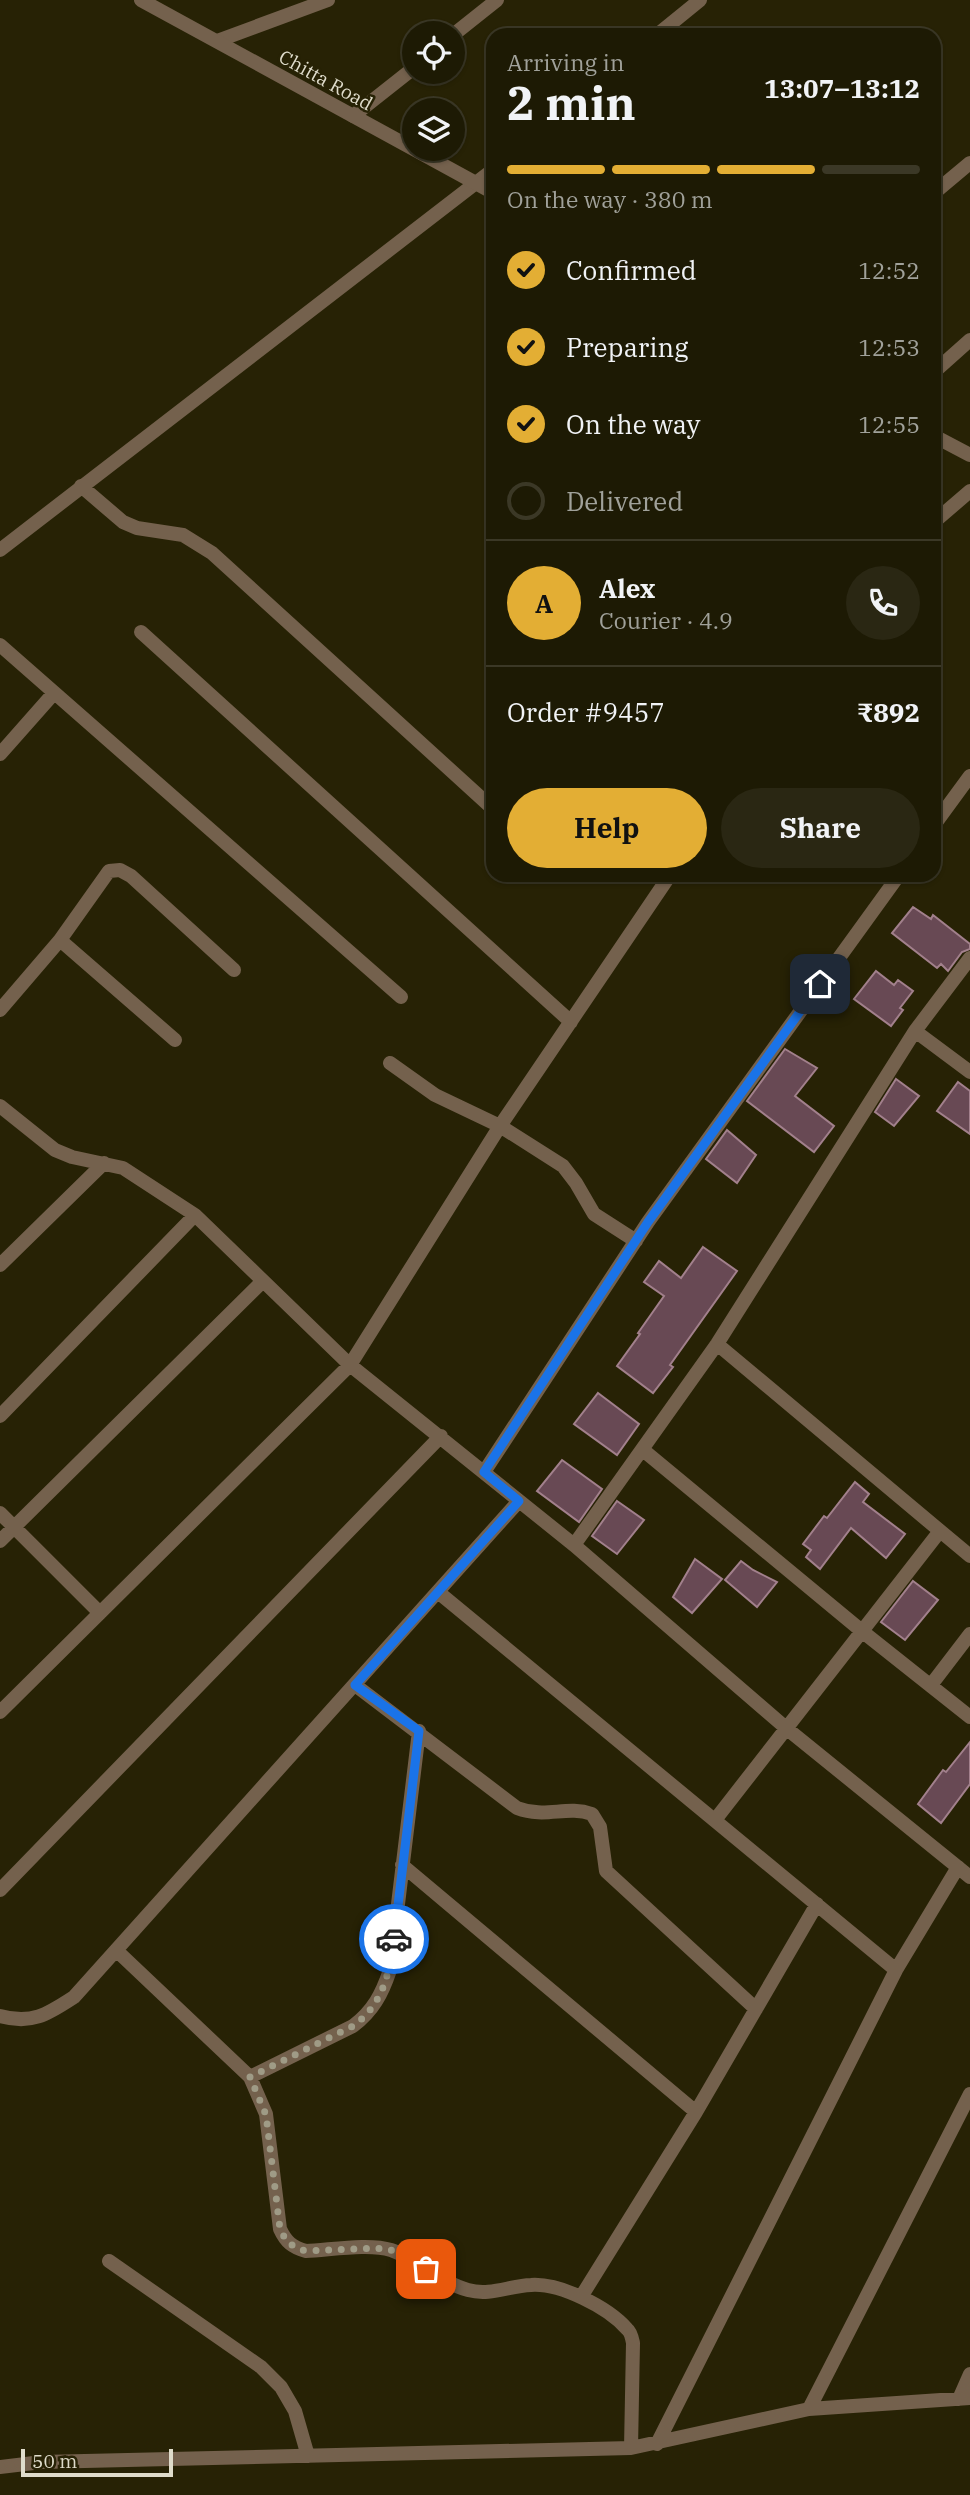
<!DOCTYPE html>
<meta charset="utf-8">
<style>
body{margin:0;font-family:"IBM Plex Serif",serif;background:#2a2713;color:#f1f3f6;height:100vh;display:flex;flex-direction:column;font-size:26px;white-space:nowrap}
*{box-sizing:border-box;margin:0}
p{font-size:23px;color:#a0a19a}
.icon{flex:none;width:38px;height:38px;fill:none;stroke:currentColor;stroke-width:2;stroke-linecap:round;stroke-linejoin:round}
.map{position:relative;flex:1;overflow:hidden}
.panel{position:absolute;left:486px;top:28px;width:455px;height:854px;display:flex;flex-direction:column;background:#1d1a04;border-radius:21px;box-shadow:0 2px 5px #0004,0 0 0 2px #3b3826}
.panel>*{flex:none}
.controls{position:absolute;left:402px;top:21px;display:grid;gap:14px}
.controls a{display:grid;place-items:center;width:63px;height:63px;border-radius:50%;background:#1d1a04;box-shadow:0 2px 5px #0004,0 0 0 2px #3b3826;font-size:35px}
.scale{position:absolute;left:21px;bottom:18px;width:152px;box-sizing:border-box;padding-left:7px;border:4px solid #dfdccb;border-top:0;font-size:19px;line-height:24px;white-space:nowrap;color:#dfdccb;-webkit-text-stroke:5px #272205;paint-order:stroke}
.pin{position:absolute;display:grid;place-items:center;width:60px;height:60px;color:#fff;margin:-30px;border-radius:14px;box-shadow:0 4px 10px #0006}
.courier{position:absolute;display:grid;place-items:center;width:70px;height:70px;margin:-35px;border:5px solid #1a73e8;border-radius:50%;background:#fff;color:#222;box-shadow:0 2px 9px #0007}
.headline em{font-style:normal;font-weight:700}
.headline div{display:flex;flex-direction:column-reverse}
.headline{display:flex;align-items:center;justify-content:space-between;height:119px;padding:0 21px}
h1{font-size:46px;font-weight:700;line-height:52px}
.bar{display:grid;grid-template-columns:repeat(4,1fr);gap:10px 7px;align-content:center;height:84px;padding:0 21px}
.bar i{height:9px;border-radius:5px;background:#3b3826}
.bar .current{background:#e3ae34}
.bar p{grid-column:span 4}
.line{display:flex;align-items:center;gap:18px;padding:0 21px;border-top:2px solid #3b3826}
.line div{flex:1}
.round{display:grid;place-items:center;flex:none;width:74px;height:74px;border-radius:37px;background:#2a2713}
ol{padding:0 21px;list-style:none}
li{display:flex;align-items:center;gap:21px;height:77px}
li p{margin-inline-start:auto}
li .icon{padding:7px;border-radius:50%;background:#e3ae34;color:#111;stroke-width:4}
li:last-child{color:#a0a19a}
li i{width:38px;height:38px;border:4px solid #3b3826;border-radius:50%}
.cta{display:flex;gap:14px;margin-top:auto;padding:14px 21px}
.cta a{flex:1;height:80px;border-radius:42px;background:#e3ae34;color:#111;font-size:28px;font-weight:700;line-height:80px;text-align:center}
.cta a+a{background:#2a2713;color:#f1f3f6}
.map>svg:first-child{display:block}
</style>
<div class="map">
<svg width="970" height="2495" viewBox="0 0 970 2495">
<rect width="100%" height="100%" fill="#272205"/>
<path fill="#684954" stroke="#a2808c" stroke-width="2" d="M 913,907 L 931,919 L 933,915 L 970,944 L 970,949 L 962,952 L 948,971 L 941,964 L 937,968 L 892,933 Z
M 876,971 L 894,985 L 898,980 L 913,991 L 900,1008 L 903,1010 L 891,1026 L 854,999 Z
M 785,1049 L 817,1068 L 795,1096 L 834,1126 L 814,1152 L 747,1101 Z
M 896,1079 L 919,1096 L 894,1126 L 875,1112 Z
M 958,1082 L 970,1091 L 970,1134 L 937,1111 Z
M 727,1130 L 756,1155 L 737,1183 L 706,1159 Z
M 703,1247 L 737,1271 L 670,1365 L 673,1367 L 653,1393 L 617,1366 L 640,1334 L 638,1333 L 664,1296 L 644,1282 L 659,1261 L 681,1278 Z
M 598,1393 L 639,1424 L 617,1455 L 574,1424 Z
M 562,1460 L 602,1489 L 579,1522 L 537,1491 Z
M 855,1482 L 869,1494 L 863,1502 L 905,1534 L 886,1558 L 851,1528 L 820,1569 L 806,1557 L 811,1550 L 803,1544 L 824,1516 L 827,1518 Z
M 617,1501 L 644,1520 L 617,1554 L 592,1536 Z
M 695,1559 L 722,1579 L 692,1613 L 673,1597 Z
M 741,1561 L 753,1570 L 777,1582 L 757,1607 L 725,1580 Z
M 913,1581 L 938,1600 L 905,1640 L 881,1622 Z
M 970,1742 L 970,1784 L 941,1823 L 918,1804 L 943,1770 L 946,1772 Z"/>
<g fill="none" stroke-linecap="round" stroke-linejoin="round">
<path stroke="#74614d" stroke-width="14" d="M 453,35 L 497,0
M 657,35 L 700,0
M 217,41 L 328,0
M 353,116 L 415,67
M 934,193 L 970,163
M 934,372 L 970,340
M 81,486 L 123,522 L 137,528 L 183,535 L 212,553 L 491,807
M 934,522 L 970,491
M 0,550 L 494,169
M 141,632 L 571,1022
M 0,645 L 401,997
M 0,754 L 54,693
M 934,825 L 970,776
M 60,940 L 175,1040
M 0,1010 L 60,940 L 109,871 L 120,870 L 131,876 L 234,970
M 915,1031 L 970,1072
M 390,1063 L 435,1095 L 500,1126 L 563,1166 L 576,1183 L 594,1214 L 636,1241
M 0,1106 L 55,1150 L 72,1157 L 123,1168 L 195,1215 L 350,1365 L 574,1545 L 786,1728 L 970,1877
M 0,1265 L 104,1163
M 717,1344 L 970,1556
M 0,1416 L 195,1215
M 643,1450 L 863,1632 L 970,1717
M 484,1472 L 648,1222 L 899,875
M 0,1513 L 100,1613
M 0,1541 L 263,1281
M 574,1545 L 717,1344 L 915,1031 L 970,958
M 438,1592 L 896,1970
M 355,1685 L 517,1808 C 546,1819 566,1805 592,1814 L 600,1827 L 606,1871 L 756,2009
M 931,1685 L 970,1634
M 0,1712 L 350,1365 L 500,1126 L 670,875
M 715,1820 L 940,1531
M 402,1865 L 696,2112
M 0,1890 L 441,1436
M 116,1950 L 250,2077 L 266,2114 L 280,2229 C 286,2242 292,2247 306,2251 C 330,2250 369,2243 391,2250 C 418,2259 441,2283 468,2290 C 490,2296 509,2286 531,2285 C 560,2283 608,2307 627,2329 C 631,2332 632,2338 633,2343 L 631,2448
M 0,2016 C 32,2025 48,2014 74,1997 L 519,1501
M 250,2077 L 353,2026 C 373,2011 382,1994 390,1970 L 419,1731
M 109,2261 L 261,2367 L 281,2387 L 295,2411 L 308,2456
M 581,2297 L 696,2112 L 817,1904
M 959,2399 L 970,2374
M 809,2409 L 970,2094
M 657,2444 L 896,1970 L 958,1867
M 0,2467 L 42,2462 L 631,2448 L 809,2409 L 970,2398"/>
<path stroke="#74614d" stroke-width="14" d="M 141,0 L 494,193
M 934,436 L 970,455"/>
</g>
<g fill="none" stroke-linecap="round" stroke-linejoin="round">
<path stroke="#9f9b86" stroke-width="7" stroke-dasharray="0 12.6" d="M 394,1939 C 389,1975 383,2004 353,2026 L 250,2077 L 266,2115 L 280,2229 C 286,2242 292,2247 306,2251 L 376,2248 L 391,2250 L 426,2269"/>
<path stroke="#1a73e8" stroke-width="9" d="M 394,1939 L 419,1731 L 355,1685 L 519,1501 L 484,1472 L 648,1222 L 820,984"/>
</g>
<g text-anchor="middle" stroke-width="5" stroke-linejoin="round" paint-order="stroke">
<g font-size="19" fill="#dfdccb" stroke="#272205">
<text transform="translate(326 80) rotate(29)" y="7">Chitta Road</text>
</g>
</g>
</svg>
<div class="controls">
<a><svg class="icon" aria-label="locate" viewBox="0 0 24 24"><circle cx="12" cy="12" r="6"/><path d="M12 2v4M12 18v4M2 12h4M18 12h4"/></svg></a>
<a><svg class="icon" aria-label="layers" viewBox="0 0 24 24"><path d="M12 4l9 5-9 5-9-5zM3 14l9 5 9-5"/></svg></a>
</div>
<div class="scale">50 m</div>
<div class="pin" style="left:426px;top:2269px;background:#ea580c"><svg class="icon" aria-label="bag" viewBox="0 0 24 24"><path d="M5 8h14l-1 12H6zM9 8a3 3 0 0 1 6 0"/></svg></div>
<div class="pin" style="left:820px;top:984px;background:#1f2937"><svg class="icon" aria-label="home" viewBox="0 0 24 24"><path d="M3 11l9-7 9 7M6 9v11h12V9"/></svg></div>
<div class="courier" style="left:394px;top:1939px"><svg class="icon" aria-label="car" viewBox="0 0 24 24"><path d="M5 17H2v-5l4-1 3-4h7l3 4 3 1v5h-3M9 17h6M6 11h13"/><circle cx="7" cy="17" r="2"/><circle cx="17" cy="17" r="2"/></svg></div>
<section class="panel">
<div class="headline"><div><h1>2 min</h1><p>Arriving in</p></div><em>13:07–13:12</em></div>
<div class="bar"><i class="current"></i><i class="current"></i><i class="current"></i><i></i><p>On the way · 380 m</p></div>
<ol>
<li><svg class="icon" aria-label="check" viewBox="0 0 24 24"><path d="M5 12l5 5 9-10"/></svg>Confirmed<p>12:52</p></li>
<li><svg class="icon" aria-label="check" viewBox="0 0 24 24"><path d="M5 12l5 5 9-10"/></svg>Preparing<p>12:53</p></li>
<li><svg class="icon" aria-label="check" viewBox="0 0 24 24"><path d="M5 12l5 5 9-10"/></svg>On the way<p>12:55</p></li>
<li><i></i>Delivered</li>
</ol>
<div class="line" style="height:126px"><b class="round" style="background:#e3ae34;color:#111">A</b><div><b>Alex</b><p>Courier · 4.9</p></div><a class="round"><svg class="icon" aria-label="phone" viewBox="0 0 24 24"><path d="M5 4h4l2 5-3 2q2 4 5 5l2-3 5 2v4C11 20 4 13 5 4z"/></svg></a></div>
<div class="line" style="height:91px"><div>Order #9457</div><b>₹892</b></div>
<div class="cta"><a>Help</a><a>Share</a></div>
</section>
</div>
